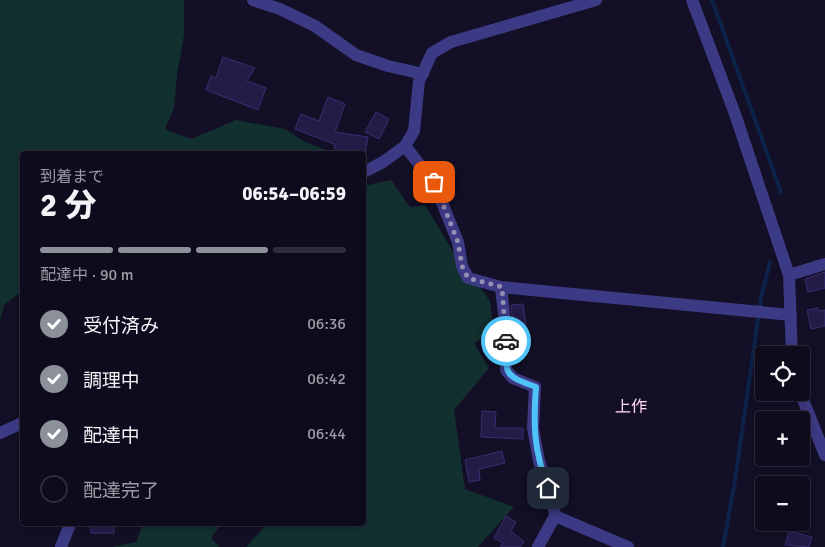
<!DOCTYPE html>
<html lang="ja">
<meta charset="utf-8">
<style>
body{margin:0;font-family:Signika,"Noto Sans JP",sans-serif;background:#1c1929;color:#f1f3f6;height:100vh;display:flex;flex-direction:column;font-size:19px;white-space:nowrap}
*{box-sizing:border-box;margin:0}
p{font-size:16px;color:#9b9ba3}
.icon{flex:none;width:28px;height:28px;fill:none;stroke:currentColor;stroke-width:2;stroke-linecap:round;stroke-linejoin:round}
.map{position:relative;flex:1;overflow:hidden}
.details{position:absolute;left:20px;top:151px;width:346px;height:375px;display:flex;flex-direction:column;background:#0e0b1c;border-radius:5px;box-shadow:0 2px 8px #0003,0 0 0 1px #2e2b3b}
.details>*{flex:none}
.tools{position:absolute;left:755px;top:346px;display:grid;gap:10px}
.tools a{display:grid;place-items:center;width:55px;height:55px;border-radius:5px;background:#0e0b1c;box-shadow:0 2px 8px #0003,0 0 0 1px #2e2b3b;font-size:25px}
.pin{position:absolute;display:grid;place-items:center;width:42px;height:42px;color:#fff;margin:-21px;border-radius:10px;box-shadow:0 2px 8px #0006}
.courier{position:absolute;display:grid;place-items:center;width:50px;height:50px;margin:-25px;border:4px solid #4fc3f7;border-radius:50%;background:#fff;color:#222;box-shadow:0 1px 6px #0007}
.headline em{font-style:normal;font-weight:800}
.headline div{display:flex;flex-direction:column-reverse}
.headline{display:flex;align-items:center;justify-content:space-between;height:85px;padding:0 20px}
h1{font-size:32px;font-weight:800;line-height:38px}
.bar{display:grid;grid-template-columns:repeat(4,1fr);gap:8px 5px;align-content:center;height:60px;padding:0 20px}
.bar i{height:6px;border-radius:4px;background:#2e2b3b}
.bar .on{background:#8c9099}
.bar p{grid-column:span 4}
ol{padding:0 20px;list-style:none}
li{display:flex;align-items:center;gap:15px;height:55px}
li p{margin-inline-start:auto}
li .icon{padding:5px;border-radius:50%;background:#8c9099;color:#fff;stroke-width:4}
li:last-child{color:#9b9ba3}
li i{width:28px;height:28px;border:2px solid #2e2b3b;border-radius:50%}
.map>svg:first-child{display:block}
</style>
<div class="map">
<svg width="825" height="547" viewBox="0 0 825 547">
<rect width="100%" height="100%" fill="#130f26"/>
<path fill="#12302f" d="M 0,0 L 184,0 L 184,35 L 177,75 L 174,108 L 165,129 L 191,139 L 236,120 L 285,129 L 305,142 L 326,150 L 328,154 L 22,154 L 22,291 L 4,305 L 0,321 Z
M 391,180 L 410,207 L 425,205 L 451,248 L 490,301 L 494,333 L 474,343 L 489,368 L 454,410 L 465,489 L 514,507 L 478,547 L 246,547 L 267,524 L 364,524 L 364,186 Z
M 143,524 L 221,524 L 211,538 L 220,547 L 112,547 L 136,542 Z"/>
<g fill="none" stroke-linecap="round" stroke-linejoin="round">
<path stroke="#0c2248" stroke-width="4" d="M 712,0 L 781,192
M 723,547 L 735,481 L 761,298 L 770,262"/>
</g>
<path fill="#241b47" stroke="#3b2d73" d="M 223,57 L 255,68 L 247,81 L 266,88 L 258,110 L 206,90 L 211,76 L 216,78 Z
M 328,97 L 345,104 L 335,132 L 368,137 L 365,154 L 346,150 L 346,154 L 336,154 L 334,144 L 295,129 L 301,114 L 319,121 Z
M 376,112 L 389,119 L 379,139 L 365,132 Z
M 825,272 L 825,288 L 808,292 L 805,279 Z
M 523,304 L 527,333 L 514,334 L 511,305 Z
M 818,308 L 818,311 L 825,310 L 825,326 L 811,329 L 807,310 Z
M 482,411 L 496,412 L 495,428 L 523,428 L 523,439 L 481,437 Z
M 502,451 L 505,463 L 479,469 L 480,480 L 469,482 L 465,460 Z
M 506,516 L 516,522 L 511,531 L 524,542 L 520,547 L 500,547 L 503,543 L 494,538 Z
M 91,524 L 114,524 L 114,533 L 91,533 Z
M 789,531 L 812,537 L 809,547 L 785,545 Z"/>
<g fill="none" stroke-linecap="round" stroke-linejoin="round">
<path stroke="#3d3a85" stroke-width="12" d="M 253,0 L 280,9 L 315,26 L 356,55 L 388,66 L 423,74
M 692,0 L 735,114 L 789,275 L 792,355
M 405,146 L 434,183 L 458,242 L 462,266 L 468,278 L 501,287 L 791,315
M 364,172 L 383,162 L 405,146 L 414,131 L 419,81 L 432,53 L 451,42 L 596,0
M 789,275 L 825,264
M 501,287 L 506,332 L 506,370 L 513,378 L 535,387 L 533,428 L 539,461 L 553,501 L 555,516 L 538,547
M 800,392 L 825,455
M 0,433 L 22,423
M 555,516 L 628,547
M 61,547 L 70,524"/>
</g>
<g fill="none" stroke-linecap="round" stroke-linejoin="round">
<path stroke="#948fb3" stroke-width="5" stroke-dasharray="0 9" d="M 434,182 L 458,242 L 462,266 L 468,278 L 502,287 L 506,341"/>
<path stroke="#4fc3f7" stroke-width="6" d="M 506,341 C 506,375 503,375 536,387 C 533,427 534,450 548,488"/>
</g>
<g text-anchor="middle" stroke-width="4" stroke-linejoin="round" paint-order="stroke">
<g font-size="16" fill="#ffd6f0" stroke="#130f26">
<text x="631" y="412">上作</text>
</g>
</g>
</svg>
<div class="tools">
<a><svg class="icon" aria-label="locate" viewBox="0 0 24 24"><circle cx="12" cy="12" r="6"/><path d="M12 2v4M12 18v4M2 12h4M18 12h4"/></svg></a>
<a>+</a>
<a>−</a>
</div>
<div class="pin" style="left:434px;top:182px;background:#ea580c"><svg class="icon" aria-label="bag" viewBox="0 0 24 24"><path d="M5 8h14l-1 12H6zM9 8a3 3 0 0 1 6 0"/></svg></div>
<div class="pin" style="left:548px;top:488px;background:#1f2937"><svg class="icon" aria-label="home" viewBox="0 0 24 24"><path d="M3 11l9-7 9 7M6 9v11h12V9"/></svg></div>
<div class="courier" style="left:506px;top:341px"><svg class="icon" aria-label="car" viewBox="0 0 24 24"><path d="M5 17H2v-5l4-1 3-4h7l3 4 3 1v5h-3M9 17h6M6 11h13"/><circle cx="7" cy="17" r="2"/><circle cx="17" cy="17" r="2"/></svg></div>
<section class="details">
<div class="headline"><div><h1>2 分</h1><p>到着まで</p></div><em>06:54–06:59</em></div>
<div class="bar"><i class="on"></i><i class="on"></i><i class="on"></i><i></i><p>配達中 · 90 m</p></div>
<ol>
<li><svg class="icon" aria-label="check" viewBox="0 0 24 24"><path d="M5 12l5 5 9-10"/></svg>受付済み<p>06:36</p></li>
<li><svg class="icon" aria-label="check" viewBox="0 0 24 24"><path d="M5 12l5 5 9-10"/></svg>調理中<p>06:42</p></li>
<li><svg class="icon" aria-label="check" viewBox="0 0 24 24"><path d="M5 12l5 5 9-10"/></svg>配達中<p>06:44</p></li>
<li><i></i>配達完了</li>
</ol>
</section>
</div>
